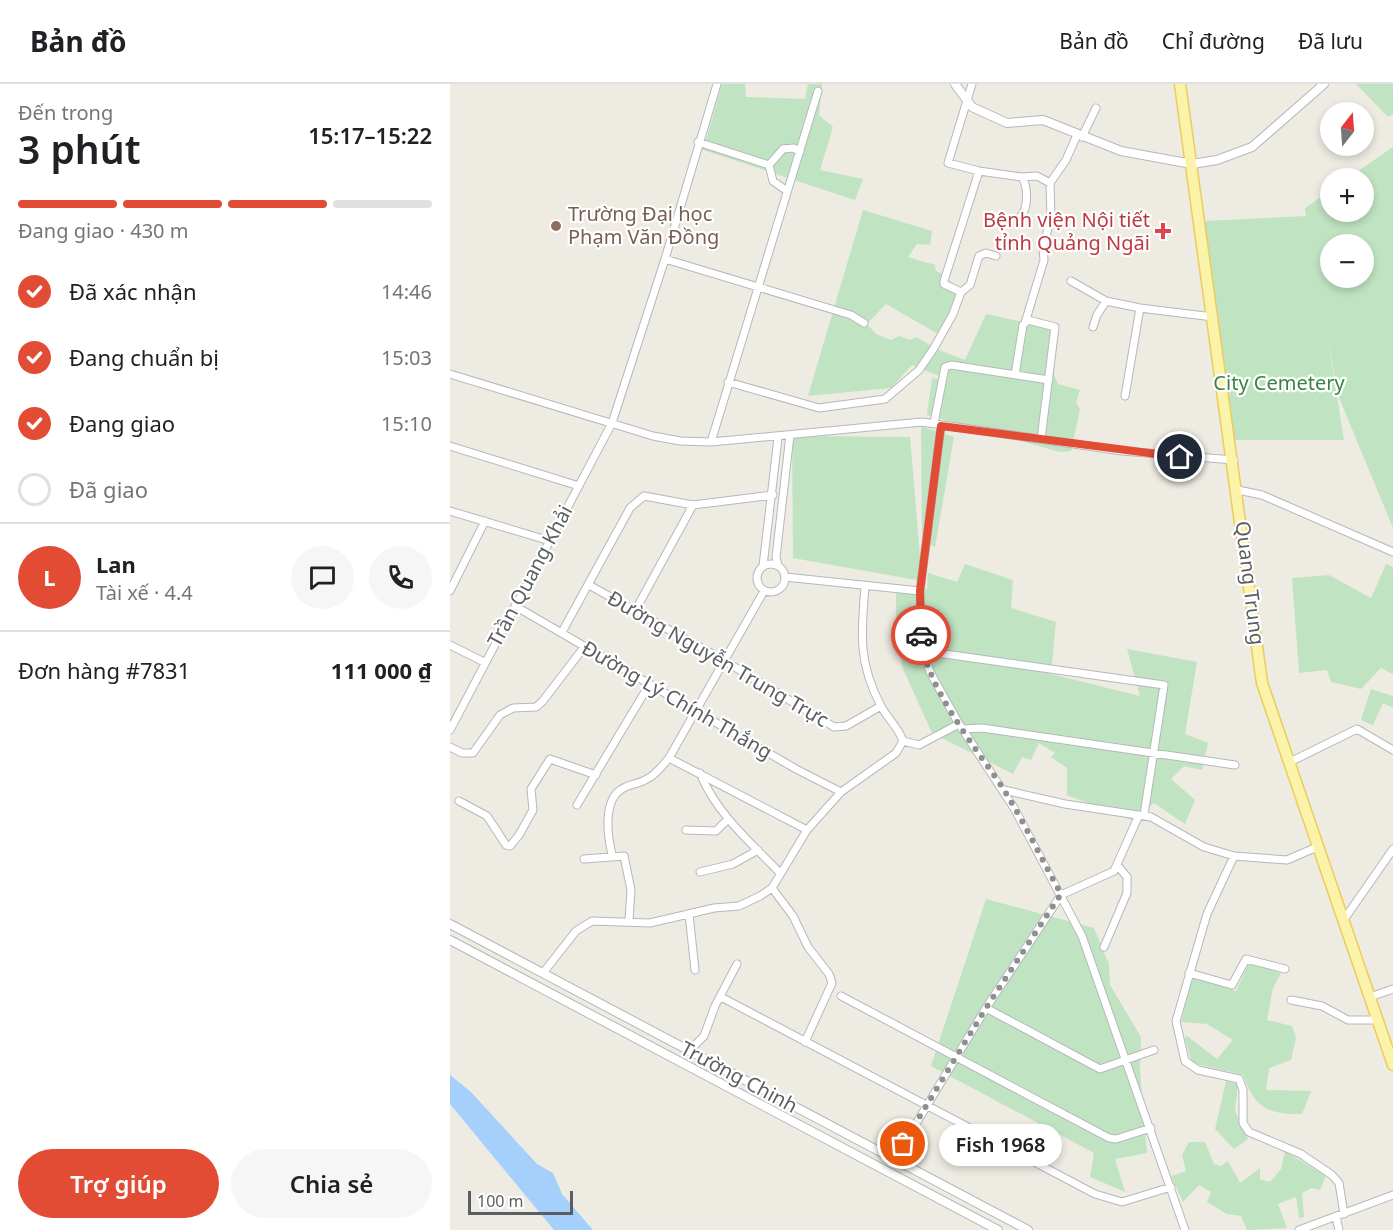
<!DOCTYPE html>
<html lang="vi">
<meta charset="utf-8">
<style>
body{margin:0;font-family:"Noto Sans",sans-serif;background:#f6f6f6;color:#202124;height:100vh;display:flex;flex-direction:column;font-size:22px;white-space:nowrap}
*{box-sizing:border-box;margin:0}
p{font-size:20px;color:#757577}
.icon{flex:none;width:33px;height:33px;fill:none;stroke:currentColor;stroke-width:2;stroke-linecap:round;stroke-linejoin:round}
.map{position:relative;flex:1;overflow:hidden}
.side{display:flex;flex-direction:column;background:#fff;width:450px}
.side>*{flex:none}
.needle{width:39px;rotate:17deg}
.tools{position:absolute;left:870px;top:18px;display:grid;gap:12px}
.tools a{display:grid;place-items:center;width:54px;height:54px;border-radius:50%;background:#fff;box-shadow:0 3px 9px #0003;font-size:30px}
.scale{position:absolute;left:18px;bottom:15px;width:105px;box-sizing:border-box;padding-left:6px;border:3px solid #5b5e63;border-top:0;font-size:16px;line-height:21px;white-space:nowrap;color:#5b5e63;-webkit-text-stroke:4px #fff;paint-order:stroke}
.pin{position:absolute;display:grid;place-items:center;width:51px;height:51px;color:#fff;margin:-26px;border:3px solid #fff;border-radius:50%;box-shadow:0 2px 6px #0007}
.courier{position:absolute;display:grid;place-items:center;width:60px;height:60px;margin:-30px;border:4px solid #e24c34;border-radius:50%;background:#fff;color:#222;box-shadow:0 2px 8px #0007}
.bubble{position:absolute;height:42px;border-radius:21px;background:#fff;box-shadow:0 3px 9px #0003;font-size:20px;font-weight:600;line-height:42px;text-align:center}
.headline em{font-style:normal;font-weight:600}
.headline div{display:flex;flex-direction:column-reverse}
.headline{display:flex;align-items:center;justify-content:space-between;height:102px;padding:0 18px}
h1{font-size:39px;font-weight:600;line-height:45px}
.bar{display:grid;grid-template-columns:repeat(4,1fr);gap:9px 6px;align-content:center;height:72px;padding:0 18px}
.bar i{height:8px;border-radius:4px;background:#e0e0e0}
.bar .selected{background:#e24c34}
.bar p{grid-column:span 4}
.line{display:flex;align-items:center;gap:15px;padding:0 18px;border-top:2px solid #e0e0e0}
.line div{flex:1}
.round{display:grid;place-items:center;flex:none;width:63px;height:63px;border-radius:32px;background:#f6f6f6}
ol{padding:0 18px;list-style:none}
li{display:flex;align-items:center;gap:18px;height:66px}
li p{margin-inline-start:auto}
li .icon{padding:6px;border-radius:50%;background:#e24c34;color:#fff;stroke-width:4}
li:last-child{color:#757577}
li i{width:33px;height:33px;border:3px solid #e0e0e0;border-radius:50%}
.primary-button{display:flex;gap:12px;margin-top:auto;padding:12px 18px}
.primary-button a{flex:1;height:69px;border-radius:36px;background:#e24c34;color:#fff;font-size:24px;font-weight:600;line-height:69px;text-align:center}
.primary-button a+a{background:#f6f6f6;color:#202124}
header{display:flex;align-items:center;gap:36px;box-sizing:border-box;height:84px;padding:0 30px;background:#fff;border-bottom:2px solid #e0e0e0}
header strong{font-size:28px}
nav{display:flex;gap:33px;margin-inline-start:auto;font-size:21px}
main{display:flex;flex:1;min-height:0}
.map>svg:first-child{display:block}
</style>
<header>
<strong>Bản đồ</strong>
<nav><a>Bản đồ</a><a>Chỉ đường</a><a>Đã lưu</a></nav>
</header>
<main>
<section class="side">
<div class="headline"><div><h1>3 phút</h1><p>Đến trong</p></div><em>15:17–15:22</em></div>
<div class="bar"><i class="selected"></i><i class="selected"></i><i class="selected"></i><i></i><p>Đang giao · 430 m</p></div>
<ol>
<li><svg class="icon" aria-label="check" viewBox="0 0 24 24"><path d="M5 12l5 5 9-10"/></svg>Đã xác nhận<p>14:46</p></li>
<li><svg class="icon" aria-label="check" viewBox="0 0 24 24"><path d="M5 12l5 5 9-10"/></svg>Đang chuẩn bị<p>15:03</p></li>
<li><svg class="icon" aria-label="check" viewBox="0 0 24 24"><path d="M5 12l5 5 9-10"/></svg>Đang giao<p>15:10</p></li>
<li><i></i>Đã giao</li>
</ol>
<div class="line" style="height:108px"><b class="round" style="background:#e24c34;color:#fff">L</b><div><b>Lan</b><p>Tài xế · 4.4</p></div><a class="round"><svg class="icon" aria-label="chat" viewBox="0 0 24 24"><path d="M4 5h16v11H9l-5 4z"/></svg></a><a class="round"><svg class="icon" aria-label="phone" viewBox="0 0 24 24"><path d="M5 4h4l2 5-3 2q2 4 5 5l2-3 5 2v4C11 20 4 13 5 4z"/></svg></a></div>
<div class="line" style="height:78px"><div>Đơn hàng #7831</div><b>111 000 ₫</b></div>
<div class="primary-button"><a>Trợ giúp</a><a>Chia sẻ</a></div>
</section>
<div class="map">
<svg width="943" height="1146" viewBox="0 0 943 1146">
<rect width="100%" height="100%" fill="#edebe2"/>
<path fill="#c0e4c2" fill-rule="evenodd" d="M 272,0 L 295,0 L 296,13 L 355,15 L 358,0 L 372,0 L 369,31 L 383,43 L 370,86 L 413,95 L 405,116 L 253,66 Z
M 906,0 L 943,0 L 943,30 L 938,33 Z
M 943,63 L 943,444 L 888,311 L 877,249 L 894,356 L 781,356 L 754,137 L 856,132 L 855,124 L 880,107 L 880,128 L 914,128 L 914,94 L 898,94 ZM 880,160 L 914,160 L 914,194 L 880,194 Z
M 413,126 L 482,147 L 480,161 L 467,160 L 458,173 L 485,181 L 486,187 L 494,191 L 512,209 L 490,251 L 436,220 L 417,240 L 426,250 L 441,256 L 449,252 L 460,256 L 466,253 L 489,266 L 515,276 L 536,230 L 605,245 C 604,264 599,283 608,300 L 630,306 L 626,319 L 630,325 L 621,367 L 610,368 L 477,331 L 482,294 L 488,295 L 489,292 L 462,281 L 441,304 L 358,312 Z
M 471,342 L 504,353 L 485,463 L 472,457 Z
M 342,352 L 460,353 L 472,497 L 343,474 Z
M 515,480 L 563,496 L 561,524 L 606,538 L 601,590 L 690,612 L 677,565 L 747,578 L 735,650 L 758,659 L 752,686 L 734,682 L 721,695 L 745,716 L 735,740 L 704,719 L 681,736 L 617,711 L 617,684 L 601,673 L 605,669 L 589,659 L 581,676 L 572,673 L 563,690 L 482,649 L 453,585 L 446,549 L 446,510 L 459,503 L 477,505 L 478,489 L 507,498 Z
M 936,480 L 943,483 L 943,590 L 931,584 L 911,605 L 881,598 L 877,586 L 849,589 L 842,494 L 879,491 L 921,514 Z
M 921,605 L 943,612 L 943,624 L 933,619 L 923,641 L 911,636 Z
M 536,815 L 644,844 L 659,880 L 660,901 L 691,953 L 690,986 L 697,1069 L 665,1075 L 675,1108 L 640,1093 L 644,1069 L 481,982 Z
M 799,879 L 831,889 L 823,904 L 817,936 L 842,942 L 846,954 L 841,976 L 819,984 L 816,1006 L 861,1007 L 852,1030 C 817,1031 805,1023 793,991 L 742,979 L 735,955 L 737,952 L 767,975 L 783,956 L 757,940 L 731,938 L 742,893 L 786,907 Z
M 776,997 L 788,1000 L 785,1027 L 798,1055 L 784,1065 L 765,1045 Z
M 739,1058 L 755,1058 L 764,1080 L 771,1082 L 778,1077 L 790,1099 L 810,1084 L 810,1095 L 820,1098 L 831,1085 L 835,1067 L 876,1092 L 870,1106 L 862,1104 L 852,1109 L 854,1133 L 849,1134 L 846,1113 L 828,1120 L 837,1144 L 797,1146 L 791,1132 L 777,1130 L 757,1118 L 761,1108 L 749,1101 L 733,1118 L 721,1092 L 736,1087 L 732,1071 Z"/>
<path fill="#a4d0fb" d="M 0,991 L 20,1007 L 87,1080 L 103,1089 L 112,1110 L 143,1146 L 104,1146 L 0,1020 Z"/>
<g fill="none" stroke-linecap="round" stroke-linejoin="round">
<defs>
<path id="minor" d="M 522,0 L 498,79 L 529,87 L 572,93 L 587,92 L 600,99
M 632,53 L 646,24
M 248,58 L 319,81 L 333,65 L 344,64 L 350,68
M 319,81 L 323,97 L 337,107
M 569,134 C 579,126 578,103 572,93
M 215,175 L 401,231 L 414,239
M 621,197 L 656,217 L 690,224 L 763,233
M 511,208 L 494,200 L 494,197 L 529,87
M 575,239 L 594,176 L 593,164 L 601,133 L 600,99 L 616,76 L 627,51
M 643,243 L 647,231 L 656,217
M 0,290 L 203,352 L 230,357 L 261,358 L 472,338 L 672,367 L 784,376
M 565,291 L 573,241 L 578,236 L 605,243 L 591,355
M 278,298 L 369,324 L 435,315 L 469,286 L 484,264 L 503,230 L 511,208 L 520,201 L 529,172 L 536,169 L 546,172
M 675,312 L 690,224
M 484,339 L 495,283 L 501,281 L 599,296
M 491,342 L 470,507 L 472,563 L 480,588 L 509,640 L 564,724 L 632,852 L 735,1146
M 261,358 L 368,7
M 0,362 L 129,402
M 788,406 L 812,411 L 943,468
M 0,427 L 100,457
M307 494a14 14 0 1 1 28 0a14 14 0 1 1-28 0Z
M 313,482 L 328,354
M 328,482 L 326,473 L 340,351
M 335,493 L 470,507
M 139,501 L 273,576 L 384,643 L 396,642 L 431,622
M 415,503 C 411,549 408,579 431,622 C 437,634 449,644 453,657
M 0,507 L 35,437
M 65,522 L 346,685 L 391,708
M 185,527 L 243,421
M 112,548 L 180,424 L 194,412 L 243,421 L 323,411
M 0,561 L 34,578
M 473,567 L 714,601 L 694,731
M 513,645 L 532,644 L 785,681
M 0,646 L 162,339 L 215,175 L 267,0
M 453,657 L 469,661 L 509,640
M 0,663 L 12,669 L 23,669 L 50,631 L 63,624 L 86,623 L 92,618 L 135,562
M 219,674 L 357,746
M 838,679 L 907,645 L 943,666
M 250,689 C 266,729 300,758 329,788
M 554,706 L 615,720 L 701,733 L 754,763 L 784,772 L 837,776 L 867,763
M 9,717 L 37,732 L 56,761 L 60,762 L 69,751 L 83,726 L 81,705 L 100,675 L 146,691
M 127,721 L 199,601
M 236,746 L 266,747 L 278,735
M 162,771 C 158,754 153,720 169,707 C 177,700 186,701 195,696 C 205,692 212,682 219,674 L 314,507
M 784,772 L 757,830 L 726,937 L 735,977 L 748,986 L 789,995 L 793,1006 L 793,1039 L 799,1048 L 851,1070 L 882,1091 L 889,1099 L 894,1130
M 134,775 L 174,772 L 181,806 L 179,836
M 250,788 L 283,780 L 308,766
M 322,804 L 343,832 L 358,863 L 379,890 L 382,899 L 355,958
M 239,830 L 245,886
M 893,837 L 943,765
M 654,863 L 677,809 L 677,793 L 667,781
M 93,889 L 126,847 L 142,837 L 200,839 L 264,824 L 289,822 L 310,812 L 322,804 L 357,746 L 391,708 L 446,669 L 453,657
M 739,889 L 782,901 L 796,875 L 835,885
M 391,912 L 659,1054 L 666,1055 L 701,1044
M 271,913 L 645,1110 L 672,1118 L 721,1103
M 920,913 L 943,905
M 841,916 L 872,922 L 898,936 L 927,936
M 536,924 L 650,985 L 704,966
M 239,967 L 254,952 L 265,922 L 287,880
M 444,1076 L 536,924 L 611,811 L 664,787 L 689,731
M 886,1133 L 889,1146
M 849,1146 L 943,1111"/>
<path id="tertiary" d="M 505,0 L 522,23 L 557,39 L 593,36 L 671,67 L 742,80 L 767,76 L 802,63 L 874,0
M 0,840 L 578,1146
M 0,856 L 548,1146"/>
<path id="primary" d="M 730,0 L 812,599 L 943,981"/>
</defs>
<use href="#minor" stroke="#b5b8bc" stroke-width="9"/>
<use href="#tertiary" stroke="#b5b8bc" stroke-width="10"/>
<use href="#primary" stroke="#ebcc5d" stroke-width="13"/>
<use href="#minor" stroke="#fff" stroke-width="7"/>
<use href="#tertiary" stroke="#fff" stroke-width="8"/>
<use href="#primary" stroke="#fbf3a9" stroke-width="10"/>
</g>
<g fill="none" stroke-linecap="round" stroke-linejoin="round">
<path stroke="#8e8f8f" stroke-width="6" stroke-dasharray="0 10.8" d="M 453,1060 L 536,924 L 611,810 C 592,776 575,740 554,706 C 527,665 473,600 471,551"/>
<path stroke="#e24c34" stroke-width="8" d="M 471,551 L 470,507 L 491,342 L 730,373"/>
</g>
<circle fill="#8d6e63" stroke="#fff" stroke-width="2" cx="106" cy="142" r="6"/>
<path fill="#e0444e" stroke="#fff" stroke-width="2" d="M710 138h6v6h6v6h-6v6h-6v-6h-6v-6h6z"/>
<g text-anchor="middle" stroke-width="4.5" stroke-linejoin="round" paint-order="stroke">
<g font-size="20" fill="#785e54" stroke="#fff" text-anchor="start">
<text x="118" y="137">Trường Đại học<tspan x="118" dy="23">Phạm Văn Đồng</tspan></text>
</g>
<g font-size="20" fill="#be3a42" stroke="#fff" text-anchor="end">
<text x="700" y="143">Bệnh viện Nội tiết<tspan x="700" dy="23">tỉnh Quảng Ngãi</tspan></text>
</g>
<g font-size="20" fill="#398441" stroke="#fff">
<text x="829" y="306">City Cemetery</text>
</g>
<g font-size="20" fill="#5b5e63" stroke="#fff">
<text transform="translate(80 492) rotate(-62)" y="7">Trần Quang Khải</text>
<text transform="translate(800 499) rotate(83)" y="7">Quang Trung</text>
<text transform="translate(268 575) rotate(30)" y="7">Đường Nguyễn Trung Trực</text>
<text transform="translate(227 616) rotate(30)" y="7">Đường Lý Chính Thắng</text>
<text transform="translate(289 993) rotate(28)" y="7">Trường Chinh</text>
</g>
</g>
</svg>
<div class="tools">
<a><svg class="needle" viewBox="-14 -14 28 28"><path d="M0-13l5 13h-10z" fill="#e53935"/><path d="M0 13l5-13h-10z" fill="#757577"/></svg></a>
<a>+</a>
<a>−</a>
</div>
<div class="scale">100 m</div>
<div class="pin" style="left:453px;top:1060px;background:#ea580c"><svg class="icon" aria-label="bag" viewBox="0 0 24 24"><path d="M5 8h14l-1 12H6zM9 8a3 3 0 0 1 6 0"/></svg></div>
<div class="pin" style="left:730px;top:373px;background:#1f2937"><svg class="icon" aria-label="home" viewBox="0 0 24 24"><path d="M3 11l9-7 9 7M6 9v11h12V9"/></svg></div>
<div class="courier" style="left:471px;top:551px"><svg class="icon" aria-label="car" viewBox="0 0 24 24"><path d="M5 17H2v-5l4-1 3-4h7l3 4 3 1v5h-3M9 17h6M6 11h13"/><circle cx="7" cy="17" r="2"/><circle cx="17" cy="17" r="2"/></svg></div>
<div class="bubble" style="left:489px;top:1040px;width:123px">Fish 1968</div>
</div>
</main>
